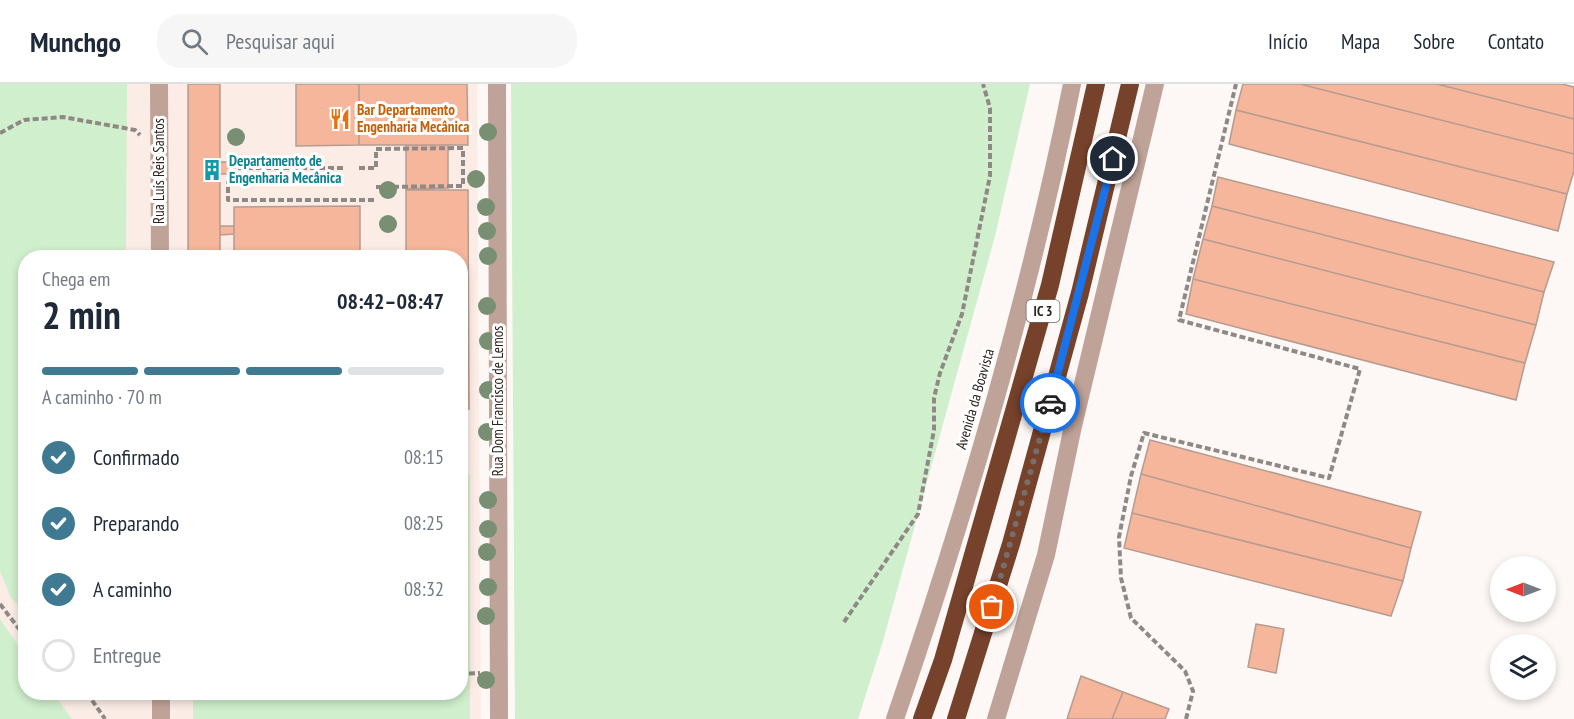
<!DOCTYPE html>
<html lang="pt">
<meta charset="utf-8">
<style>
body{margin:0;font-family:"PT Sans Narrow",sans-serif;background:#f6f6f7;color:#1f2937;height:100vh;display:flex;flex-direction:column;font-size:22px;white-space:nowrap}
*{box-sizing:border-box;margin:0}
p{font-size:20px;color:#747a83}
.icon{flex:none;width:33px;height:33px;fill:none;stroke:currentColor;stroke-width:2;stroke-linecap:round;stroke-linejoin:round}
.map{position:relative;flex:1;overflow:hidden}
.side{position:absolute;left:18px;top:166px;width:450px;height:450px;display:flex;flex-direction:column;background:#fff;border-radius:24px;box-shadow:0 3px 9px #0003}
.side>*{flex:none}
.needle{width:39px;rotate:270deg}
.tools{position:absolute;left:1490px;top:472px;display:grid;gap:12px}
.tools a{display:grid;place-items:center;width:66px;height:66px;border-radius:50%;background:#fff;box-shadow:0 3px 9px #0003;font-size:30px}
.pin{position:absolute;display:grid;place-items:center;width:51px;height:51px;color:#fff;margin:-26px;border:3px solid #fff;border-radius:50%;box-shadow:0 2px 6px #0007}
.courier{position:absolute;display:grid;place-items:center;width:60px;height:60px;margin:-30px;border:4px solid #1a73e8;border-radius:50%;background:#fff;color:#222;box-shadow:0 2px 8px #0007}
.overview em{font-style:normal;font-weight:600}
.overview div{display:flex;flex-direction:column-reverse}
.overview{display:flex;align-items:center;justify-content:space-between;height:102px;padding:0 24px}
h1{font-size:39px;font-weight:600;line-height:45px}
.bar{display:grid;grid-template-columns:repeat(4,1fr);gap:9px 6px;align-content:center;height:72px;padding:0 24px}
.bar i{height:8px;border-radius:4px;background:#e0e1e3}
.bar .selected{background:#3f7a92}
.bar p{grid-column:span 4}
ol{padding:0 24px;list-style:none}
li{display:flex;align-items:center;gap:18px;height:66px}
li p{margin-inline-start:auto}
li .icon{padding:6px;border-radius:50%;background:#3f7a92;color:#fff;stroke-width:4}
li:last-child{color:#747a83}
li i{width:33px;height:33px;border:3px solid #e0e1e3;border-radius:50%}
header{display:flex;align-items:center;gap:36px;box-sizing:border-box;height:84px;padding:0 30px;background:#fff;border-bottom:2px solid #e0e1e3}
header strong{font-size:28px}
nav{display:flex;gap:33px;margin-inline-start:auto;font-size:21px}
.search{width:420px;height:54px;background:#f6f6f7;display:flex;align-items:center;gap:15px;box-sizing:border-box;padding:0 21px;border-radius:24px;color:#747a83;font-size:22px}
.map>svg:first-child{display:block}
</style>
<header>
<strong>Munchgo</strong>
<div class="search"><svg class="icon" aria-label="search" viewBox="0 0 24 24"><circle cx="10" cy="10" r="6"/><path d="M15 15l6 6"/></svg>Pesquisar aqui</div>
<nav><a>Início</a><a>Mapa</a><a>Sobre</a><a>Contato</a></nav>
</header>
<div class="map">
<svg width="1574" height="635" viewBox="0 0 1574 635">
<rect width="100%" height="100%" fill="#fdf8f5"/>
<path fill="#fbede6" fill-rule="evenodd" d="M 0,0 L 477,0 L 481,635 L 0,635 ZM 26,174 L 460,174 L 460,609 L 26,609 Z"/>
<path fill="#d0efcd" d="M 0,0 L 127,0 L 126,174 L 26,174 L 25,530 L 10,512 L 0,487 Z
M 511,0 L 1030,0 L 995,152 L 883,557 L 858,635 L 515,635 Z
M 461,391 L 470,391 L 470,635 L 193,635 L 193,609 L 460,609 Z
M 0,535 L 25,571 L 26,609 L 53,609 L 72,635 L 0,635 Z"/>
<path fill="#f5b69c" stroke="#b59b90" stroke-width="1.5" d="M 188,0 L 220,0 L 220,78 L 235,78 L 235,90 L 220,90 L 220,174 L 188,174 Z
M 296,0 L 359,0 L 359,61 L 296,62 Z
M 359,0 L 467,0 L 468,61 L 359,61 Z
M 1243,0 L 1300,0 L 1574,70 L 1574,87 L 1567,110 L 1236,26 Z
M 1300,0 L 1437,0 L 1574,35 L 1574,70 Z
M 1437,0 L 1562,0 L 1574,3 L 1574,35 Z
M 1236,26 L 1567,110 L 1558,147 L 1229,60 Z
M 406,61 L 448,61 L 448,104 L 406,105 Z
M 1218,93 L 1554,178 L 1544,208 L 1212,122 Z
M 406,106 L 468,106 L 469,325 L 460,325 L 460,174 L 406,174 Z
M 360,122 L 360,169 L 260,170 L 260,174 L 234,174 L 234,123 Z
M 1212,122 L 1544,208 L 1536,241 L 1203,155 Z
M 220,142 L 234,142 L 234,150 L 220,151 Z
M 1203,155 L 1536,241 L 1525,279 L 1193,195 Z
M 1193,195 L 1525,279 L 1516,316 L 1186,230 Z
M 1150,356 L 1421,428 L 1411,464 L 1141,390 Z
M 1141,390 L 1411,464 L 1403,497 L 1132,429 Z
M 1132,429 L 1403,497 L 1391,532 L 1124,464 Z
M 1256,540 L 1284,545 L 1276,589 L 1248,583 Z
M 1081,592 L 1123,608 L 1112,635 L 1067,635 Z
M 1123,608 L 1169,625 L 1165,635 L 1112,635 Z"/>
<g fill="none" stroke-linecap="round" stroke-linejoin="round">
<path stroke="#8f8884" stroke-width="4" stroke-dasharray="6 3" stroke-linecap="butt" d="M 0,49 L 24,36 L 63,33 L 135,46 L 140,51
M 343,84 L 240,84 L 241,98 L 228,98 L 228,116 L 376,116
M 359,84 L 376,84 L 376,65 L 463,64 L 463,102 L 376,103
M 0,520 L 26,554
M 844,538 L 918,430 L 934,346 L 934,314 L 940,289 L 962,230 L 990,92 L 990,24 L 983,0
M 460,590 L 480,589
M 87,609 L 105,635
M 1186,635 L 1193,607 L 1185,587 L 1131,534 L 1121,494 L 1119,453 L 1131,392 L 1144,349 L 1329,394 L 1360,285 L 1179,236 L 1236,0"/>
<path stroke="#bfa398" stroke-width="18" d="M 159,0 L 160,174
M 497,0 L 499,635
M 161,609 L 161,635
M 895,635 C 966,428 1029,215 1072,0
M 996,635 L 1046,471 L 1073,342 L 1155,0"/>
<path stroke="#77422b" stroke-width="18" d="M 922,635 L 943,576 L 1050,201 L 1096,0
M 956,635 L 1011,460 L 1080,209 L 1130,0"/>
</g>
<g fill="#788f73">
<circle cx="488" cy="48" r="9"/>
<circle cx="236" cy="53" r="9"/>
<circle cx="476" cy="95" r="9"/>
<circle cx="388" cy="106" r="9"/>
<circle cx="486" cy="123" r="9"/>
<circle cx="388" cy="140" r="9"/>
<circle cx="487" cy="147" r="9"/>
<circle cx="488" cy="172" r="9"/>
<circle cx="487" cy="222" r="9"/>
<circle cx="488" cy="257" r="9"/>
<circle cx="488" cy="306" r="9"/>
<circle cx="487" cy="348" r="9"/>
<circle cx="488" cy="416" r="9"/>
<circle cx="488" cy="445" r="9"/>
<circle cx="487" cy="468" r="9"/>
<circle cx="488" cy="503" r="9"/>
<circle cx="486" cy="532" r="9"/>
<circle cx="486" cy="596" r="9"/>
</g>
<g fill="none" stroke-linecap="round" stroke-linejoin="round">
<path stroke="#766e6a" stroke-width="6" stroke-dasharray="0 10.8" d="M 992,523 L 1050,319"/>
<path stroke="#1a73e8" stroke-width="8" d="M 1050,319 L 1113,75"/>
</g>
<defs>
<symbol id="restaurant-bare" viewBox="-9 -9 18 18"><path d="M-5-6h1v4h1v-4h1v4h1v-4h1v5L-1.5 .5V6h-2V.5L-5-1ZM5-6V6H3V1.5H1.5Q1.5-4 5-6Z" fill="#e8710a" stroke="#fff" stroke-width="2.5" paint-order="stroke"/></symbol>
<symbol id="building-bare" viewBox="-9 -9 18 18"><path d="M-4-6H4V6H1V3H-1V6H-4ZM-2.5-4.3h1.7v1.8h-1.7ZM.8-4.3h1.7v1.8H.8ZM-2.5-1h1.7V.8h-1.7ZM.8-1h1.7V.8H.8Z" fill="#0f9aa8" stroke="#fff" stroke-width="2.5" paint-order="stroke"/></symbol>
</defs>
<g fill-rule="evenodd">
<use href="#restaurant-bare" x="325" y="20" width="30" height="30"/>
<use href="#building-bare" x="197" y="71" width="30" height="30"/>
</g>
<g text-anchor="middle" stroke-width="6" stroke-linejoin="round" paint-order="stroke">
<rect fill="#fff" stroke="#6d6662" stroke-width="1.5" x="1026.5" y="216" width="33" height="22" rx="4.5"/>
<g font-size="14" font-weight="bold" fill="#2e241f">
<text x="1043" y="232">IC 3</text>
</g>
<g font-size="15" font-weight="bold" fill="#c56008" stroke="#fff" text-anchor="start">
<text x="357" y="31">Bar Departamento<tspan x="357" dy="17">Engenharia Mecânica</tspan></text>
</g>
<g font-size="15" font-weight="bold" fill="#0d838f" stroke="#fff" text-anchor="start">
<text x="229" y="82">Departamento de<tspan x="229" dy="17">Engenharia Mecânica</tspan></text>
</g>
<g font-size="15" fill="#2e241f" stroke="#fff">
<text transform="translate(159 87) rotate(-90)" y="5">Rua Luís Reis Santos</text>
<text transform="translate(975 315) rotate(-74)" y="5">Avenida da Boavista</text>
<text transform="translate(498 317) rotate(-90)" y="5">Rua Dom Francisco de Lemos</text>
</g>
</g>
</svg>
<div class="tools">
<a><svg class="needle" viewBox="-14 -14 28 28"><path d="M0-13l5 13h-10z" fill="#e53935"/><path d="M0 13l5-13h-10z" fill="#747a83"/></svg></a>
<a><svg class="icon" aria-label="layers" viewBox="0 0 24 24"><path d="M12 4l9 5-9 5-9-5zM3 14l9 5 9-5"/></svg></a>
</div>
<div class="pin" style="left:992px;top:523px;background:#ea580c"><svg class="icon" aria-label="bag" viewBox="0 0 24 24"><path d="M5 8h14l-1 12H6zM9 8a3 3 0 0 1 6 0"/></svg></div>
<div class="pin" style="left:1113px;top:75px;background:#1f2937"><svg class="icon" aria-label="home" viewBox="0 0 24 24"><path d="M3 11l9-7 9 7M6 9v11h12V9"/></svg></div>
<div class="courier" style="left:1050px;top:319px"><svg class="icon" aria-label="car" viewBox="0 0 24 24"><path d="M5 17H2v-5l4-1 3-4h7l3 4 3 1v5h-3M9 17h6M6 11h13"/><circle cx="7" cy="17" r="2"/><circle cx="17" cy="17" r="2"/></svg></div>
<section class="side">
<div class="overview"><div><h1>2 min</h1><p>Chega em</p></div><em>08:42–08:47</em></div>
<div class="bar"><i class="selected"></i><i class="selected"></i><i class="selected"></i><i></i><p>A caminho · 70 m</p></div>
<ol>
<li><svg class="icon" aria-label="check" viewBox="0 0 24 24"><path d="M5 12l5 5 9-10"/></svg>Confirmado<p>08:15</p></li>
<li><svg class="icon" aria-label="check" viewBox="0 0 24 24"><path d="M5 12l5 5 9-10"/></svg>Preparando<p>08:25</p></li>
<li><svg class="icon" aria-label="check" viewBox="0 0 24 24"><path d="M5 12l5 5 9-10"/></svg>A caminho<p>08:32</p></li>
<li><i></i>Entregue</li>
</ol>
</section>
</div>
